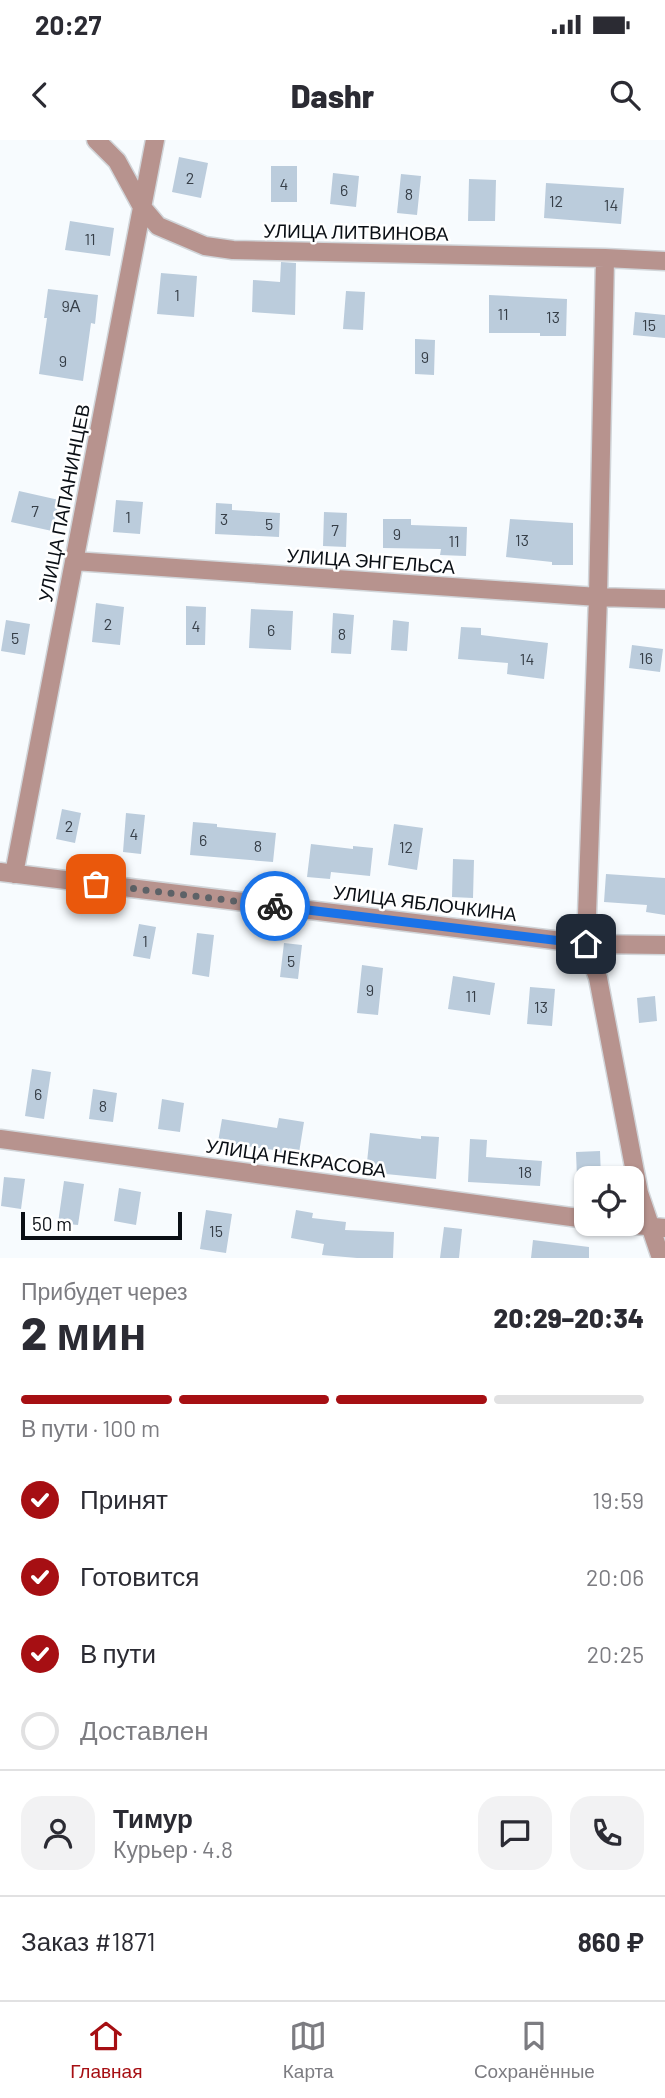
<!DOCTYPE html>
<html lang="ru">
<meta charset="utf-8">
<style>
body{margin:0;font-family:Barlow,sans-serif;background:#f2f2f3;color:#2b2b33;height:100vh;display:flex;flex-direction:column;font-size:26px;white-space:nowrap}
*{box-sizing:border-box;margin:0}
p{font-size:23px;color:#7c7c81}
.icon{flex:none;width:38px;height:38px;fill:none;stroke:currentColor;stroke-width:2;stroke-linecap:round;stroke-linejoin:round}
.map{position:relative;height:1118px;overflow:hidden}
.panel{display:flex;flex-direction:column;background:#fff;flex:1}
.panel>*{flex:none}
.fabs{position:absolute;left:574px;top:1026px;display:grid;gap:14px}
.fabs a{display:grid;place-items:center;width:70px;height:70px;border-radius:14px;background:#fff;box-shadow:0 2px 5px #0004;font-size:35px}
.scale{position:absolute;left:21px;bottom:18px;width:161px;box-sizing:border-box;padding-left:7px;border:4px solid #0a0f15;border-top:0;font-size:19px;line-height:24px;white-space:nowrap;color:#0a0f15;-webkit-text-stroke:5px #fff;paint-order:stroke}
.pin{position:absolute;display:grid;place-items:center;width:60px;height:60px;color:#fff;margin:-30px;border-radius:14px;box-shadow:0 4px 10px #0006}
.courier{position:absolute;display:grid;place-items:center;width:70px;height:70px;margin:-35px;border:5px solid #1a73e8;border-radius:50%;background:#fff;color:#222;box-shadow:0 2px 9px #0007}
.overview em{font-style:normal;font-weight:800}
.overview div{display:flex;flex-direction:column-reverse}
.overview{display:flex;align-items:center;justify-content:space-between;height:119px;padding:0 21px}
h1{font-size:46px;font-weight:800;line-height:52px}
.bar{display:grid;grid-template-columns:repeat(4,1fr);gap:10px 7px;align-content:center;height:84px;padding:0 21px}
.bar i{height:9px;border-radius:5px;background:#e1e1e2}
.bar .on{background:#a60f13}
.bar p{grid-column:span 4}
.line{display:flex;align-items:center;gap:18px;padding:0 21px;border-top:2px solid #e1e1e2}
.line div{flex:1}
.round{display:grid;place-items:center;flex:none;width:74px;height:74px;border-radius:21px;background:#f2f2f3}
ol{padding:0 21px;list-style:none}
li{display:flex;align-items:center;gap:21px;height:77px}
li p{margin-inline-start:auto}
li .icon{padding:7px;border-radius:50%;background:#a60f13;color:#fff;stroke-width:4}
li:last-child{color:#7c7c81}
li i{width:38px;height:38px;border:4px solid #e1e1e2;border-radius:50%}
.status{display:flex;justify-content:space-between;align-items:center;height:49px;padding:0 35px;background:#fff;direction:ltr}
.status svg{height:19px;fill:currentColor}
header{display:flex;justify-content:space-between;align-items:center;height:91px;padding:0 21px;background:#fff;font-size:32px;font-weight:800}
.dock{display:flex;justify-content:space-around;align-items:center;height:98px;border-top:2px solid #e1e1e2;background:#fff;font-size:19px;color:#7c7c81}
.dock a{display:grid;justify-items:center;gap:4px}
.dock .on{color:#a60f13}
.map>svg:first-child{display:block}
</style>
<div class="status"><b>20:27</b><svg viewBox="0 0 49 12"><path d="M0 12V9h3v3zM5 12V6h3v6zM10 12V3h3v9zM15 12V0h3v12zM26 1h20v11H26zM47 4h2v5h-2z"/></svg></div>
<header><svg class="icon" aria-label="back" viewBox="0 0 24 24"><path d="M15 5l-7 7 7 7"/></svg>Dashr<svg class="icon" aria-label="search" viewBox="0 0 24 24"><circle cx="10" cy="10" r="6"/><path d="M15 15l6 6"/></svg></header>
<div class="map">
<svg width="665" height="1118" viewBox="0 0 665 1118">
<rect width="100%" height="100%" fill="#f7fbfe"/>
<path fill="#bbccdc" d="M 179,17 L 208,23 L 201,58 L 172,52 Z
M 271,26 L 297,26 L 297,62 L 271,62 Z
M 333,33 L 359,36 L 356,67 L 330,64 Z
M 401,34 L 421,36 L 417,75 L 397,73 Z
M 469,39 L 496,40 L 495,81 L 468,81 Z
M 546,43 L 624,48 L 621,84 L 544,78 Z
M 70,81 L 114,88 L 110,116 L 65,110 Z
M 281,122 L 296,123 L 295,175 L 252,172 L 253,140 L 280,142 Z
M 161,133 L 197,136 L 194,177 L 157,174 Z
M 48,149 L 98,155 L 95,184 L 91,183 L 83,241 L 39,234 L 47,178 L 44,178 Z
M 346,151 L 365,152 L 363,190 L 343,189 Z
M 489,155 L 567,159 L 566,196 L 540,196 L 540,193 L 489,193 Z
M 635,172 L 665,175 L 665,198 L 633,195 Z
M 415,199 L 435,200 L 434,235 L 415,234 Z
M 19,351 L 59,360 L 52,391 L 11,382 Z
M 116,360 L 143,362 L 140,394 L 113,392 Z
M 216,363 L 232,364 L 232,370 L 280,373 L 279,397 L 215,394 Z
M 324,372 L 347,373 L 346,407 L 323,406 Z
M 383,379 L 411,379 L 411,385 L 467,387 L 466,416 L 440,415 L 441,409 L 383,408 Z
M 510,379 L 573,383 L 573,425 L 552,425 L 552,422 L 506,417 Z
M 96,463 L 124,467 L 120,505 L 92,502 Z
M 186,466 L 206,467 L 205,505 L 186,505 Z
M 251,469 L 293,471 L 291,510 L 249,508 Z
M 333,473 L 354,475 L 351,514 L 331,513 Z
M 6,480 L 30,484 L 25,515 L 1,511 Z
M 393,480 L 409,482 L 407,511 L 391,510 Z
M 461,487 L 481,488 L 481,495 L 548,503 L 544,539 L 507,534 L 508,523 L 458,519 Z
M 632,505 L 663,509 L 660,532 L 629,528 Z
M 62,669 L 81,673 L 75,703 L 56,699 Z
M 126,673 L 145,675 L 141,714 L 123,712 Z
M 193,682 L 217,684 L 217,687 L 276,693 L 273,722 L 190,715 Z
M 394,684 L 423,688 L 417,730 L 388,725 Z
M 311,704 L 353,709 L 353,706 L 373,708 L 370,736 L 331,732 L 330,739 L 307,737 Z
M 453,719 L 474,720 L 473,758 L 452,757 Z
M 606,734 L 665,738 L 665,775 L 646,772 L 647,765 L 604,762 Z
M 139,784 L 156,787 L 150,819 L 133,816 Z
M 197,793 L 214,795 L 209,837 L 192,834 Z
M 284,803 L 302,805 L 298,839 L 280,837 Z
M 362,825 L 383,828 L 378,875 L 357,873 Z
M 453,836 L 495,843 L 490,875 L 448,869 Z
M 530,847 L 555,849 L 552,886 L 527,884 Z
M 655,856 L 657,881 L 639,883 L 637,858 Z
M 32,929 L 51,932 L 44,979 L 25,976 Z
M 93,949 L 117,953 L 113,982 L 89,979 Z
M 162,959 L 184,963 L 180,992 L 158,989 Z
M 279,978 L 304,982 L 298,1019 L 273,1015 L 274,1010 L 218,1002 L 222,979 L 277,988 Z
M 370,993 L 421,999 L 421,996 L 439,997 L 436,1039 L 366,1032 Z
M 470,999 L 487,1000 L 486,1017 L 542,1021 L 540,1046 L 468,1042 Z
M 600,1011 L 601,1038 L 577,1038 L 576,1012 Z
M 4,1037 L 25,1039 L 21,1069 L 1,1066 Z
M 64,1041 L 84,1044 L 78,1085 L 58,1083 Z
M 119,1048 L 141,1052 L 136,1085 L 114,1081 Z
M 206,1070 L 232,1074 L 226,1113 L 200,1109 Z
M 296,1070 L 313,1073 L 312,1078 L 346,1082 L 345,1090 L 394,1092 L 393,1118 L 357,1118 L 322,1115 L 324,1104 L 291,1098 Z
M 444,1087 L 462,1089 L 459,1118 L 440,1118 Z
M 533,1100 L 589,1107 L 589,1118 L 531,1118 Z"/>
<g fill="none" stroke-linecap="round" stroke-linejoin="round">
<defs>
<path id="minor" d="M 96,0 L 117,21 L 142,67 L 158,86 L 205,106 L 233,110 L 605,118 L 665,121
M 605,118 L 598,457 L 586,804 L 598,838 L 639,1053 L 661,1118
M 74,421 L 598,457 L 665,459
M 0,732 L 586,804 L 665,805
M 14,734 L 155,0
M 0,999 L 586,1079
M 616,1083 L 665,1088"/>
</defs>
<use href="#minor" stroke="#d1d5d9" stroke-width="21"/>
<use href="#minor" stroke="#b7938e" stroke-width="18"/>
</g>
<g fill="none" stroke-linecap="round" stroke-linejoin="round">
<path stroke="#5d6267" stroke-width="7" stroke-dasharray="0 12.6" d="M 96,744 L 275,766"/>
<path stroke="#1a73e8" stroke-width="9" d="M 275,766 L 586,804"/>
</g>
<g text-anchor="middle" stroke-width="5" stroke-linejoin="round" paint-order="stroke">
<g font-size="16" fill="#363e47">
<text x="190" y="44">2</text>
<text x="284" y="50">4</text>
<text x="344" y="56">6</text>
<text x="409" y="60">8</text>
<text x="556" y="67">12</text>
<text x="611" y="71">14</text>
<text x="90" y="105">11</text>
<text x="177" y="161">1</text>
<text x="71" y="172">9А</text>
<text x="503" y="180">11</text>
<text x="553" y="183">13</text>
<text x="649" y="191">15</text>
<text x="425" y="223">9</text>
<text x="63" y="227">9</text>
<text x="35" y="377">7</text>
<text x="128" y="383">1</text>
<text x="224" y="385">3</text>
<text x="269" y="390">5</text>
<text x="335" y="396">7</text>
<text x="397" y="400">9</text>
<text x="522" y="406">13</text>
<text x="454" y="407">11</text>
<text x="108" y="490">2</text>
<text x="196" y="492">4</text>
<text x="271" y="496">6</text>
<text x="342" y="500">8</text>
<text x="15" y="504">5</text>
<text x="646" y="524">16</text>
<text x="527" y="525">14</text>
<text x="69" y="692">2</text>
<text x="134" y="700">4</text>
<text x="203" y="706">6</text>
<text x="258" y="712">8</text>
<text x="406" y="713">12</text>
<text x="145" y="807">1</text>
<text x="291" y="827">5</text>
<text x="370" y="856">9</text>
<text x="471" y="862">11</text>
<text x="541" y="873">13</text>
<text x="38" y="960">6</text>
<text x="103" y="972">8</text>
<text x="525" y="1038">18</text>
<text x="216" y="1097">15</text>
</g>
<g font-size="19" fill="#0a0f15" stroke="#fff">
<text transform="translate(356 92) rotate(1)" y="7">УЛИЦА ЛИТВИНОВА</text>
<text transform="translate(64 363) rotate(-79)" y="7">УЛИЦА ПАПАНИНЦЕВ</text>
<text transform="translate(371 421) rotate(4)" y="7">УЛИЦА ЭНГЕЛЬСА</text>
<text transform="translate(425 763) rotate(7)" y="7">УЛИЦА ЯБЛОЧКИНА</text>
<text transform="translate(296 1018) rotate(8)" y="7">УЛИЦА НЕКРАСОВА</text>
</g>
</g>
</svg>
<div class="fabs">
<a><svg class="icon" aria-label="locate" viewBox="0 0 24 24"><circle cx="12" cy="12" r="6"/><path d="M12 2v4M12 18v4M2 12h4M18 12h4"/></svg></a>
</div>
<div class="scale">50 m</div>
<div class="pin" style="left:96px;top:744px;background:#ea580c"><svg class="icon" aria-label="bag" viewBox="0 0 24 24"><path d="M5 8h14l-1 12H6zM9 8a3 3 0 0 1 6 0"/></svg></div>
<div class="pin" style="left:586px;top:804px;background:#1f2937"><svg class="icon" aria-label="home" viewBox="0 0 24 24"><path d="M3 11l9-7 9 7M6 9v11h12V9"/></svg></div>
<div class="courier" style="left:275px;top:766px"><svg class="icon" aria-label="bike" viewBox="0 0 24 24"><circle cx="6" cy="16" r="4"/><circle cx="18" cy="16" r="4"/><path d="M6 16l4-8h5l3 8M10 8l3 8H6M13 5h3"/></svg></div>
</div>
<section class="panel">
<div class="overview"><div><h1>2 мин</h1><p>Прибудет через</p></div><em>20:29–20:34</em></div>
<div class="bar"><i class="on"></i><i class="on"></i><i class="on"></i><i></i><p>В пути · 100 m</p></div>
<ol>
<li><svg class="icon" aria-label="check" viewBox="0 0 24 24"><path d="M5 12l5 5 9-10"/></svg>Принят<p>19:59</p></li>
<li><svg class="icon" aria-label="check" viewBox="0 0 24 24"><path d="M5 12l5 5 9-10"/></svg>Готовится<p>20:06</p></li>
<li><svg class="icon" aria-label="check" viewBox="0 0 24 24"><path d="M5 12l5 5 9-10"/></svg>В пути<p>20:25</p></li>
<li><i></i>Доставлен</li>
</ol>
<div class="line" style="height:126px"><a class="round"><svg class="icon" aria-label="person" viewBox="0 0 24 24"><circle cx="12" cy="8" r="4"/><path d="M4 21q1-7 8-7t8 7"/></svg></a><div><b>Тимур</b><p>Курьер · 4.8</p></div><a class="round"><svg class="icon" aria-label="chat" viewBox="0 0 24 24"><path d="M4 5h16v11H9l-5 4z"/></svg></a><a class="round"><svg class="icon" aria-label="phone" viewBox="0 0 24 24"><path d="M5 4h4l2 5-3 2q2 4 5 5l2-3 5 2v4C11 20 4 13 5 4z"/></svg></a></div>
<div class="line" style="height:91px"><div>Заказ #1871</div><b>860 ₽</b></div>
</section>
<nav class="dock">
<a class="on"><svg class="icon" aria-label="home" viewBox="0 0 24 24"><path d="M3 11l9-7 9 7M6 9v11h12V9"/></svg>Главная</a>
<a><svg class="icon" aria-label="map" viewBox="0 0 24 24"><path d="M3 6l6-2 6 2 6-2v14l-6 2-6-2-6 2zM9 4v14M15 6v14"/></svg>Карта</a>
<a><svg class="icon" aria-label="saved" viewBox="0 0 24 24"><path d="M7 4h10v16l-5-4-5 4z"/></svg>Сохранённые</a>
</nav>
